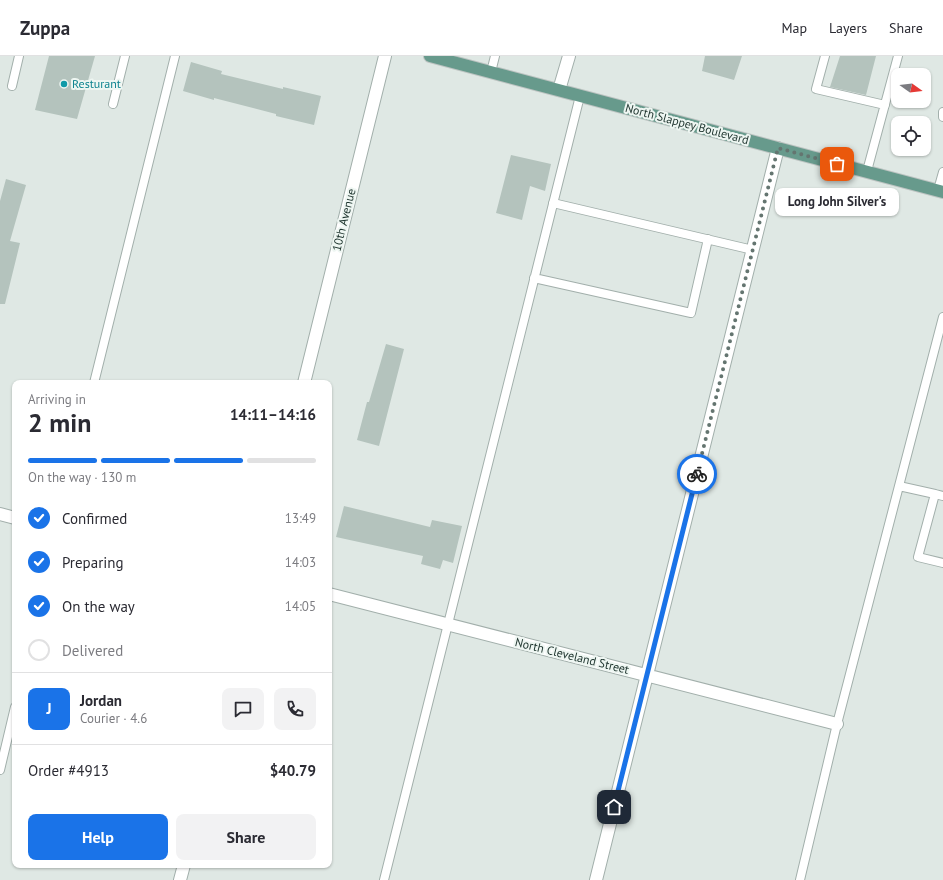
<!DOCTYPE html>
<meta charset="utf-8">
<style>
body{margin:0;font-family:"PT Sans",sans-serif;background:#f2f2f3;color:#2b2b33;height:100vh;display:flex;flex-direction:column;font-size:15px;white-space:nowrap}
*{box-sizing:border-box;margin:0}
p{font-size:13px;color:#7c7c81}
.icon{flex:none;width:22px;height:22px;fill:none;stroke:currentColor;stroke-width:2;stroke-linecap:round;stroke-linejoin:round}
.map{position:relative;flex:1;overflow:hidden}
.drawer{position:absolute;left:12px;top:324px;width:320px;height:488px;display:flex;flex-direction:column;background:#fff;border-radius:8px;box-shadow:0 1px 3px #0004}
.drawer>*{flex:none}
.needle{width:26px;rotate:104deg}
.controls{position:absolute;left:891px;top:12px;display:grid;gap:8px}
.controls a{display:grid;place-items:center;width:40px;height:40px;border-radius:8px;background:#fff;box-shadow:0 1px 3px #0004;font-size:20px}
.pin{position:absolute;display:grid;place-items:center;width:34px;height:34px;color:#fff;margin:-17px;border-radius:8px;box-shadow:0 2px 6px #0006}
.courier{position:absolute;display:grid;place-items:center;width:40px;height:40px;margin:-20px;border:3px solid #1a73e8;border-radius:50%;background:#fff;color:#222;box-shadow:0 1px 5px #0007}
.bubble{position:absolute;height:28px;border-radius:8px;background:#fff;box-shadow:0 1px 3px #0004;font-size:13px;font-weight:700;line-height:28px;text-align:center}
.overview em{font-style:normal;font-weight:700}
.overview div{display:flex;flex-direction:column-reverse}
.overview{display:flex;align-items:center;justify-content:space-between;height:68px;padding:0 16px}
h1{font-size:26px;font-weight:700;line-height:30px}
.bar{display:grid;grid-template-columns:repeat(4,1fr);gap:6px 4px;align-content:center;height:48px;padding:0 16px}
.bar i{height:5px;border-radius:3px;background:#e1e1e2}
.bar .on{background:#1a73e8}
.bar p{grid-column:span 4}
.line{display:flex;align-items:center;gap:10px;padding:0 16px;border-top:1px solid #e1e1e2}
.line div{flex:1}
.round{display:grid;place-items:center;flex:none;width:42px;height:42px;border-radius:8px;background:#f2f2f3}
ol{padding:0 16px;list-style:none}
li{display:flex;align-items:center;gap:12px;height:44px}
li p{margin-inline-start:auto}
li .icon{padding:4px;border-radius:50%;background:#1a73e8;color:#fff;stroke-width:4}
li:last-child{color:#7c7c81}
li i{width:22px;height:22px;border:2px solid #e1e1e2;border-radius:50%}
.cta{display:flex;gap:8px;margin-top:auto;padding:8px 16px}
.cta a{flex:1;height:46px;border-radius:8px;background:#1a73e8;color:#fff;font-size:16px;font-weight:700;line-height:46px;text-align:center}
.cta a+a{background:#f2f2f3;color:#2b2b33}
header{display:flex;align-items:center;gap:24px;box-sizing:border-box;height:56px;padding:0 20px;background:#fff;border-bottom:1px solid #e1e1e2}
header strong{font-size:19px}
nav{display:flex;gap:22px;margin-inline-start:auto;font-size:14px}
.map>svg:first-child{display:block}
</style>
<header>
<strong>Zuppa</strong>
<nav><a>Map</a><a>Layers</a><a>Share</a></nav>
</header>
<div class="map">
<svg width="943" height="824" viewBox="0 0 943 824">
<rect width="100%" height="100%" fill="#dfe8e4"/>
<path fill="#b4c3bd" d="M 49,0 L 95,0 L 77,63 L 35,54 Z
M 705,0 L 742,0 L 734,24 L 702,15 Z
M 840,0 L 876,0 L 866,39 L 830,31 Z
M 191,6 L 222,15 L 221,18 L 283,33 L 283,31 L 321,40 L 314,69 L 276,60 L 276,58 L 214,42 L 214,44 L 183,35 Z
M 511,99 L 551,108 L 545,135 L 530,130 L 522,164 L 496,157 Z
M 6,123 L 26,129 L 10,185 L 20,187 L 5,248 L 0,248 L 0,145 Z
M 386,288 L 404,293 L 379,390 L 357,384 L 367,346 L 369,346 Z
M 344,450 L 430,471 L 432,464 L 462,470 L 453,507 L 443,504 L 440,513 L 421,508 L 423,500 L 336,481 Z"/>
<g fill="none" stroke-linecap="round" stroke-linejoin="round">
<defs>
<path id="service" d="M 825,0 L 816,33 L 885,49
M 491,16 L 495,0
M 12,30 L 19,0
M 113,48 L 125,0
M 943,56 L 943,61
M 867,115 L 898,0
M 938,134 L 943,116
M 553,147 L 753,194
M 534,222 L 691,257 L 708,183
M 94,327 L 175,0
M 899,430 L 935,438 L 918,501 L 943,507
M 935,438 L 943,440
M 0,714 L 15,651
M 384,824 L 580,40
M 800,824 L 837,668 L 943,261"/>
<path id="minor" d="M 559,34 L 569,0
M 304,327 L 385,0
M 0,458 L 15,462
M 329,538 L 837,668
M 180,824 L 184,809
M 596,824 L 778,92"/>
<path id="primary" d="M 430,0 L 943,136"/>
</defs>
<use href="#service" stroke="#a2afab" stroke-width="10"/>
<use href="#minor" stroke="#a2afab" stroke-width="14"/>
<use href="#primary" stroke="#bcc3c1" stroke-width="14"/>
<use href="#service" stroke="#fff" stroke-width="8"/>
<use href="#minor" stroke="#fff" stroke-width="12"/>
<use href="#primary" stroke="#679a8c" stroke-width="12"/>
</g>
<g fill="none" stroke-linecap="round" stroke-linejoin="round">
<path stroke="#647570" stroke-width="4" stroke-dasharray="0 7.2" d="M 697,418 L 778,92 L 837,108"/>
<path stroke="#1a73e8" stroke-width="5" d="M 614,751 L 697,418"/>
</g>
<circle fill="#0f9aa8" stroke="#eef6f2" stroke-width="1.5" cx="64" cy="28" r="4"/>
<g text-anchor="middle" stroke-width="4" stroke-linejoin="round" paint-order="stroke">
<g font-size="12" fill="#0d838f" stroke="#eef6f2" text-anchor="start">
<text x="72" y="32">Resturant</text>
</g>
<g font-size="12" fill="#213731" stroke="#eef6f2">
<text transform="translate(687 68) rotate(15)" y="4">North Slappey Boulevard</text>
<text transform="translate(344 164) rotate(-76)" y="4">10th Avenue</text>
<text transform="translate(572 600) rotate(14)" y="4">North Cleveland Street</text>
</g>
</g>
</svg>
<div class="controls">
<a><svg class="needle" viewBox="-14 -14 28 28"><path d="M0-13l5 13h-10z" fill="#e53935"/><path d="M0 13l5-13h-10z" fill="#7c7c81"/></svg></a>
<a><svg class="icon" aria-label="locate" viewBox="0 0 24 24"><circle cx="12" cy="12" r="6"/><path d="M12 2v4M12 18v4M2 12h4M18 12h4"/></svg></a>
</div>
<div class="pin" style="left:837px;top:108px;background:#ea580c"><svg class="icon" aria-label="bag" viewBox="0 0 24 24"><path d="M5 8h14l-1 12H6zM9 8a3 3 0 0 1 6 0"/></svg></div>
<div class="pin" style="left:614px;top:751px;background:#1f2937"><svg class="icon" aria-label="home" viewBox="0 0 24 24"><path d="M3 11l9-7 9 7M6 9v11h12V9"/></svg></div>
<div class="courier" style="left:697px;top:418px"><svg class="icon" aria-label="bike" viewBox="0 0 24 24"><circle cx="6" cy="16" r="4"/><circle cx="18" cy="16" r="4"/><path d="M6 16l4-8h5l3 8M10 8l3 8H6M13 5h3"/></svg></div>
<div class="bubble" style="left:775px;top:132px;width:124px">Long John Silver's</div>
<section class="drawer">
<div class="overview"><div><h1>2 min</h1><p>Arriving in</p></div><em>14:11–14:16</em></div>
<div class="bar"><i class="on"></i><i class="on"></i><i class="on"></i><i></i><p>On the way · 130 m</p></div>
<ol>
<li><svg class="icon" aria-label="check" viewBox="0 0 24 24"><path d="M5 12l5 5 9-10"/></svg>Confirmed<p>13:49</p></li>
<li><svg class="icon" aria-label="check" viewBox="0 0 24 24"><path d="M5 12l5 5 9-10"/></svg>Preparing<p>14:03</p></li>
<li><svg class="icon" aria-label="check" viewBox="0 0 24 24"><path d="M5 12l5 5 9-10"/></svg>On the way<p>14:05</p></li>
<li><i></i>Delivered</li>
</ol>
<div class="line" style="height:72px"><b class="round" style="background:#1a73e8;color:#fff">J</b><div><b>Jordan</b><p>Courier · 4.6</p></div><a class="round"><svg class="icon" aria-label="chat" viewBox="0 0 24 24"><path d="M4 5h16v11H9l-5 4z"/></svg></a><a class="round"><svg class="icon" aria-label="phone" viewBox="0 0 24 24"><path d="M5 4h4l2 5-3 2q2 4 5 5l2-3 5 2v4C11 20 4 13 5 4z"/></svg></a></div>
<div class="line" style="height:52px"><div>Order #4913</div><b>$40.79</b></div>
<div class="cta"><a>Help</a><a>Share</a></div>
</section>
</div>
